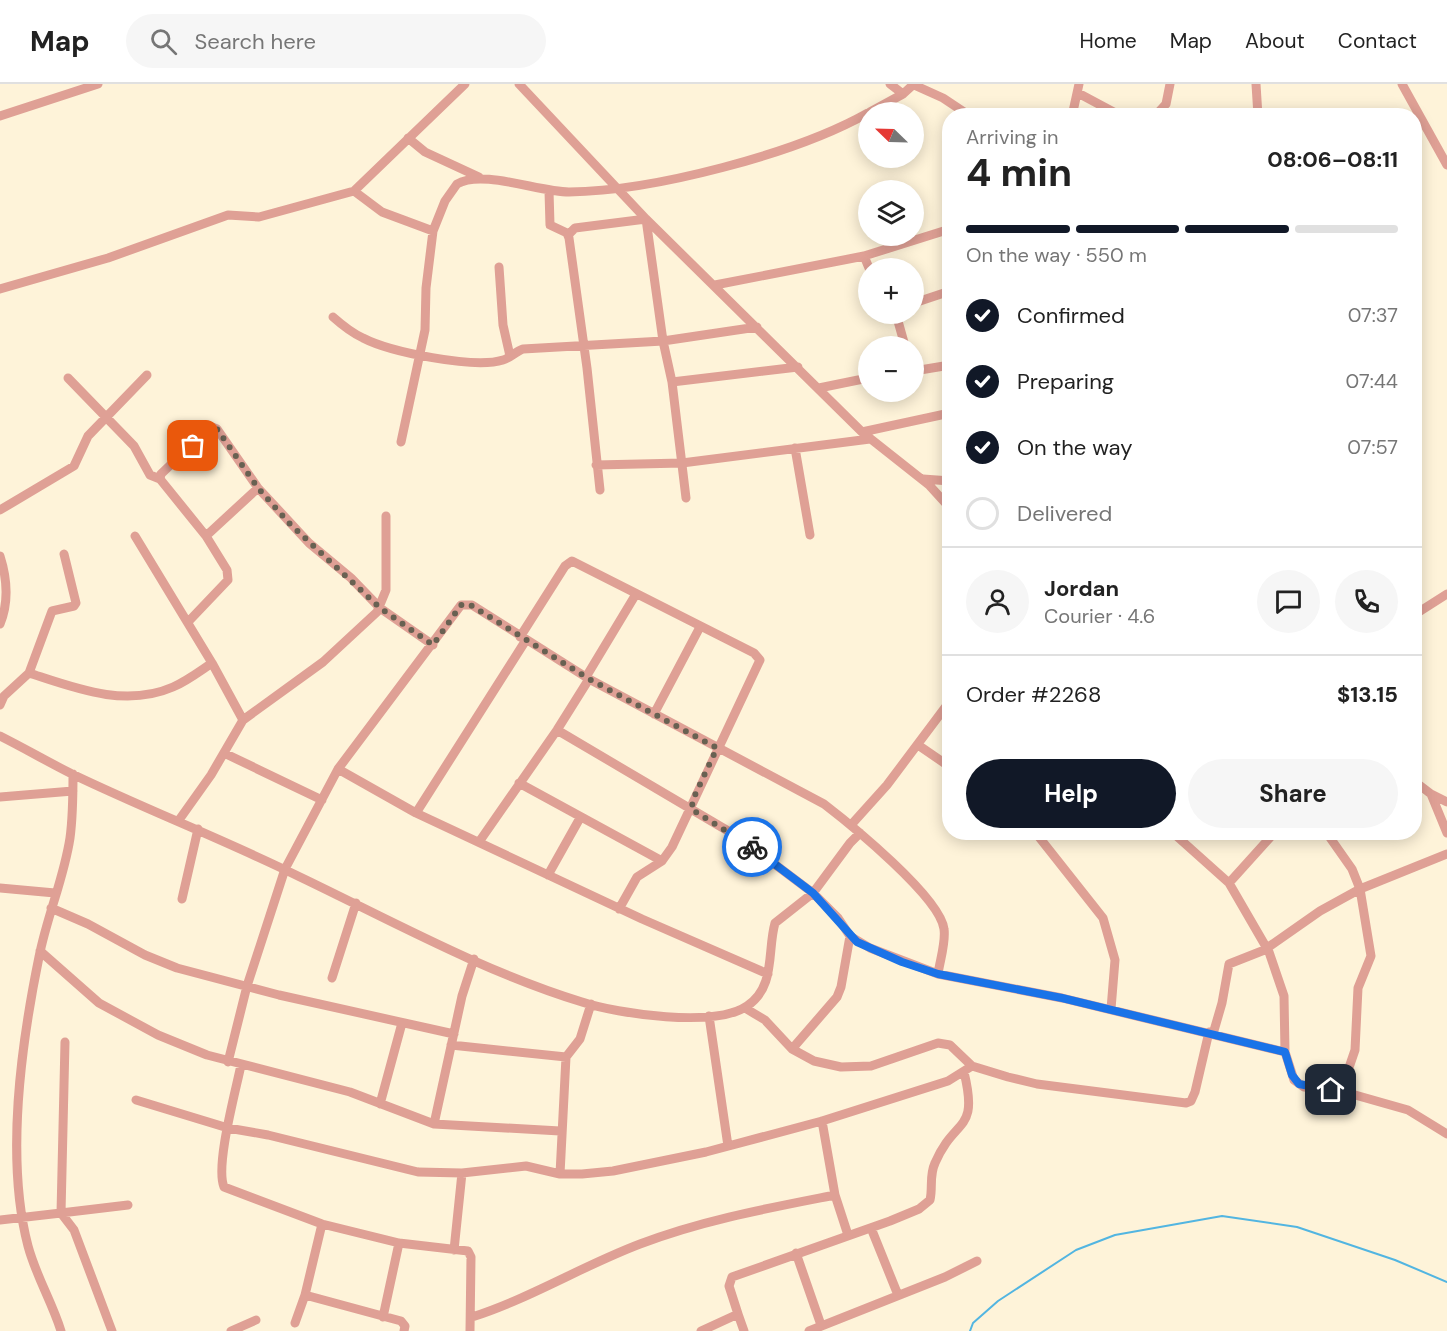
<!DOCTYPE html>
<meta charset="utf-8">
<style>
body{margin:0;font-family:"DM Sans",sans-serif;background:#f6f6f6;color:#222;height:100vh;display:flex;flex-direction:column;font-size:22px;white-space:nowrap}
*{box-sizing:border-box;margin:0}
p{font-size:20px;color:#767676}
.icon{flex:none;width:33px;height:33px;fill:none;stroke:currentColor;stroke-width:2;stroke-linecap:round;stroke-linejoin:round}
.map{position:relative;flex:1;overflow:hidden}
.details{position:absolute;left:942px;top:24px;width:480px;height:732px;display:flex;flex-direction:column;background:#fff;border-radius:24px;box-shadow:0 3px 15px #0003}
.details>*{flex:none}
.needle{width:39px;rotate:293deg}
.fabs{position:absolute;left:858px;top:18px;display:grid;gap:12px}
.fabs a{display:grid;place-items:center;width:66px;height:66px;border-radius:50%;background:#fff;box-shadow:0 3px 15px #0003;font-size:30px}
.pin{position:absolute;display:grid;place-items:center;width:51px;height:51px;color:#fff;margin:-26px;border-radius:12px;box-shadow:0 3px 9px #0006}
.courier{position:absolute;display:grid;place-items:center;width:60px;height:60px;margin:-30px;border:4px solid #1a73e8;border-radius:50%;background:#fff;color:#222;box-shadow:0 2px 8px #0007}
.headline em{font-style:normal;font-weight:700}
.headline div{display:flex;flex-direction:column-reverse}
.headline{display:flex;align-items:center;justify-content:space-between;height:102px;padding:0 24px}
h1{font-size:39px;font-weight:700;line-height:45px}
.bar{display:grid;grid-template-columns:repeat(4,1fr);gap:9px 6px;align-content:center;height:72px;padding:0 24px}
.bar i{height:8px;border-radius:4px;background:#e0e0e0}
.bar .active{background:#111827}
.bar p{grid-column:span 4}
.line{display:flex;align-items:center;gap:15px;padding:0 24px;border-top:2px solid #e0e0e0}
.line div{flex:1}
.round{display:grid;place-items:center;flex:none;width:63px;height:63px;border-radius:32px;background:#f6f6f6}
ol{padding:0 24px;list-style:none}
li{display:flex;align-items:center;gap:18px;height:66px}
li p{margin-inline-start:auto}
li .icon{padding:6px;border-radius:50%;background:#111827;color:#fff;stroke-width:4}
li:last-child{color:#767676}
li i{width:33px;height:33px;border:3px solid #e0e0e0;border-radius:50%}
.action{display:flex;gap:12px;margin-top:auto;padding:12px 24px}
.action a{flex:1;height:69px;border-radius:36px;background:#111827;color:#fff;font-size:24px;font-weight:700;line-height:69px;text-align:center}
.action a+a{background:#f6f6f6;color:#222}
header{display:flex;align-items:center;gap:36px;box-sizing:border-box;height:84px;padding:0 30px;background:#fff;border-bottom:2px solid #e0e0e0}
header strong{font-size:28px}
nav{display:flex;gap:33px;margin-inline-start:auto;font-size:21px}
.search{width:420px;height:54px;background:#f6f6f6;display:flex;align-items:center;gap:15px;box-sizing:border-box;padding:0 21px;border-radius:33px;color:#767676;font-size:22px}
.map>svg:first-child{display:block}
</style>
<header>
<strong>Map</strong>
<div class="search"><svg class="icon" aria-label="search" viewBox="0 0 24 24"><circle cx="10" cy="10" r="6"/><path d="M15 15l6 6"/></svg>Search here</div>
<nav><a>Home</a><a>Map</a><a>About</a><a>Contact</a></nav>
</header>
<div class="map">
<svg width="1447" height="1247" viewBox="0 0 1447 1247">
<rect width="100%" height="100%" fill="#fef3d9"/>
<g fill="none" stroke-linecap="round" stroke-linejoin="round">
<path stroke="#52b5e1" stroke-width="2" d="M 970,1247 L 973,1239 L 998,1217 L 1076,1166 L 1115,1151 L 1222,1132 L 1297,1143 L 1395,1176 L 1447,1198"/>
<path stroke="#dfa095" stroke-width="9" d="M 519,0 L 646,135 L 862,348 L 929,401 L 950,424
M 890,0 L 903,10
M 1256,0 L 1258,32
M 1402,0 L 1447,81
M 914,1 L 943,14 L 970,32
M 1078,9 L 1121,32
M 870,28 L 903,10 L 914,0
M 0,32 L 98,0
M 1072,32 L 1079,0
M 1155,32 L 1166,20 L 1170,0
M 408,54 L 425,68 L 479,93
M 354,107 L 382,128 L 433,147
M 549,107 L 550,141 L 567,149 L 569,154 L 587,284 L 600,406
M 568,151 L 575,144 L 646,135 L 663,257 L 672,298 L 686,414
M 864,172 L 869,184
M 499,183 L 503,241 L 510,272
M 715,201 L 864,172 L 950,145
M 0,205 L 108,174 L 228,131 L 259,133 L 354,107 L 465,0
M 914,219 L 950,207
M 896,230 L 905,262
M 333,233 C 342,241 352,249 363,254 C 390,268 474,285 503,276 C 510,274 515,268 523,265 L 663,257 L 757,243
M 914,287 L 950,281
M 68,294 L 134,362 L 150,391 L 160,395
M 672,298 L 798,283
M 819,304 L 868,294
M 862,348 L 950,329
M 401,358 L 425,246 L 426,204 L 433,147 L 445,117 L 457,100 C 482,85 539,108 569,108 C 653,107 795,70 868,29
M 795,364 L 810,451
M 596,381 L 682,379 L 870,355
M 923,395 L 950,397
M 0,426 L 74,382 L 88,352 L 147,291
M 135,452 L 212,579 L 243,636
M 206,452 L 160,395 L 161,390 L 206,347 L 212,343 L 217,345 L 258,404
M 0,472 C 7,494 9,518 0,540
M 1414,531 L 1447,510
M 188,538 L 228,496 L 227,486 L 206,452 L 258,404 L 309,459 L 351,494 L 380,524 L 433,561
M 520,553 L 565,482 L 572,477 L 754,569 L 760,576 L 672,763 L 662,777 L 637,793 L 619,825
M 29,589 C 75,604 125,624 173,603 C 187,597 200,587 212,579
M 586,593 L 636,510
M 0,621 L 4,612 L 29,589 L 52,527 L 74,522 L 76,519 L 64,470
M 654,630 L 700,543
M 557,646 L 740,754 L 813,809 L 838,834 L 850,852 L 870,864 L 938,890 L 1062,914 L 1285,968
M 0,652 C 24,664 48,678 72,690 C 147,726 225,756 300,793 C 392,837 484,888 582,918 C 618,930 715,944 747,922 C 776,903 767,867 775,839 L 813,809 L 850,759 L 860,749
M 918,661 L 950,683
M 224,669 L 322,716
M 338,685 L 416,729 L 642,835 L 768,890
M 1414,697 L 1431,710 L 1447,749
M 519,699 L 662,777
M 1431,710 L 1447,718
M 0,713 L 73,707
M 416,729 L 526,556
M 179,736 L 211,691 L 243,636 L 323,578 L 377,528 L 386,506 L 386,432
M 851,741 L 887,701 L 950,617
M 1035,748 L 1103,834 L 1115,876 L 1111,925
M 1172,748 L 1229,799 L 1269,868 L 1284,912 L 1285,968 L 1294,996 L 1304,1003 L 1341,1007 L 1355,966 L 1358,904 L 1371,872 L 1360,805 L 1352,785 L 1326,748
M 479,758 L 557,646 L 589,595
M 548,791 L 580,734
M 1229,799 L 1275,748
M 0,804 L 55,809
M 182,815 L 198,745
M 51,824 L 88,840 L 145,871 L 177,884 L 279,911 L 454,950
M 1267,864 L 1320,827 L 1360,805 L 1447,770
M 40,867 L 99,919 L 158,951 L 207,971 L 350,1008 L 434,1040 L 560,1047
M 332,894 L 356,819
M 745,924 L 765,936 L 792,965 L 814,977 L 841,983 L 871,982 L 938,959 L 950,961 L 972,982 L 1008,993 L 1037,1000 L 1186,1019 L 1191,1017 L 1195,1008 L 1209,948
M 709,932 L 728,1062
M 1213,950 L 1222,919 L 1229,880 L 1267,865
M 65,958 L 61,1129 L 128,1121
M 451,961 L 566,973 L 580,955 L 591,920
M 792,965 L 837,913 L 841,903 L 850,852
M 228,978 L 247,902 L 285,785 L 338,685 L 461,521 L 472,521 L 589,595 L 824,720 C 850,740 940,813 944,845 C 946,858 940,876 938,890
M 241,981 C 236,1006 215,1082 224,1103 L 322,1140 L 399,1159 L 468,1167 L 471,1173 L 470,1247
M 1341,1007 L 1408,1026 L 1447,1050
M 136,1016 L 228,1044 L 268,1051 L 418,1088 L 462,1089 L 526,1082 L 560,1090 L 582,1090 L 613,1087 L 706,1068 L 822,1037 L 948,997 L 972,982
M 380,1020 L 402,939
M 822,1037 L 835,1111 L 848,1151
M 434,1040 L 462,912 L 474,875
M 560,1090 L 566,973
M 0,1136 L 61,1129 L 74,1146 L 112,1247
M 871,1144 L 898,1211
M 454,1166 L 462,1089
M 796,1169 L 821,1241
M 305,1211 L 401,1237 L 405,1242 L 404,1247
M 738,1230 L 744,1247
M 383,1233 L 399,1159
M 472,1233 C 531,1214 582,1182 640,1160 C 703,1136 769,1124 835,1111
M 295,1239 L 305,1211 L 322,1140
M 61,1247 C 52,1218 36,1192 28,1162 C 5,1074 21,961 39,873 C 47,832 64,794 70,754 C 73,732 73,711 73,690
M 231,1247 L 256,1236
M 701,1247 L 738,1230 L 729,1202 L 732,1193 L 890,1137 L 919,1125 L 930,1116 C 933,1103 929,1092 935,1079 C 955,1032 979,1050 964,988
M 809,1247 L 945,1193 L 977,1177"/>
</g>
<g fill="none" stroke-linecap="round" stroke-linejoin="round">
<path stroke="#686152" stroke-width="6" stroke-dasharray="0 10.8" d="M 193,362 L 210,344 L 217,345 L 258,404 L 289,439 L 380,524 L 433,561 L 461,521 L 469,520 L 589,595 L 717,664 L 695,711 L 691,725 L 752,763"/>
<path stroke="#1a73e8" stroke-width="8" d="M 752,763 L 813,809 L 857,858 L 902,878 L 938,890 L 1062,914 L 1285,968 L 1292,991 L 1299,1000 L 1331,1006"/>
</g>
</svg>
<div class="fabs">
<a><svg class="needle" viewBox="-14 -14 28 28"><path d="M0-13l5 13h-10z" fill="#e53935"/><path d="M0 13l5-13h-10z" fill="#767676"/></svg></a>
<a><svg class="icon" aria-label="layers" viewBox="0 0 24 24"><path d="M12 4l9 5-9 5-9-5zM3 14l9 5 9-5"/></svg></a>
<a>+</a>
<a>−</a>
</div>
<div class="pin" style="left:193px;top:362px;background:#ea580c"><svg class="icon" aria-label="bag" viewBox="0 0 24 24"><path d="M5 8h14l-1 12H6zM9 8a3 3 0 0 1 6 0"/></svg></div>
<div class="pin" style="left:1331px;top:1006px;background:#1f2937"><svg class="icon" aria-label="home" viewBox="0 0 24 24"><path d="M3 11l9-7 9 7M6 9v11h12V9"/></svg></div>
<div class="courier" style="left:752px;top:763px"><svg class="icon" aria-label="bike" viewBox="0 0 24 24"><circle cx="6" cy="16" r="4"/><circle cx="18" cy="16" r="4"/><path d="M6 16l4-8h5l3 8M10 8l3 8H6M13 5h3"/></svg></div>
<section class="details">
<div class="headline"><div><h1>4 min</h1><p>Arriving in</p></div><em>08:06–08:11</em></div>
<div class="bar"><i class="active"></i><i class="active"></i><i class="active"></i><i></i><p>On the way · 550 m</p></div>
<ol>
<li><svg class="icon" aria-label="check" viewBox="0 0 24 24"><path d="M5 12l5 5 9-10"/></svg>Confirmed<p>07:37</p></li>
<li><svg class="icon" aria-label="check" viewBox="0 0 24 24"><path d="M5 12l5 5 9-10"/></svg>Preparing<p>07:44</p></li>
<li><svg class="icon" aria-label="check" viewBox="0 0 24 24"><path d="M5 12l5 5 9-10"/></svg>On the way<p>07:57</p></li>
<li><i></i>Delivered</li>
</ol>
<div class="line" style="height:108px"><a class="round"><svg class="icon" aria-label="person" viewBox="0 0 24 24"><circle cx="12" cy="8" r="4"/><path d="M4 21q1-7 8-7t8 7"/></svg></a><div><b>Jordan</b><p>Courier · 4.6</p></div><a class="round"><svg class="icon" aria-label="chat" viewBox="0 0 24 24"><path d="M4 5h16v11H9l-5 4z"/></svg></a><a class="round"><svg class="icon" aria-label="phone" viewBox="0 0 24 24"><path d="M5 4h4l2 5-3 2q2 4 5 5l2-3 5 2v4C11 20 4 13 5 4z"/></svg></a></div>
<div class="line" style="height:78px"><div>Order #2268</div><b>$13.15</b></div>
<div class="action"><a>Help</a><a>Share</a></div>
</section>
</div>
